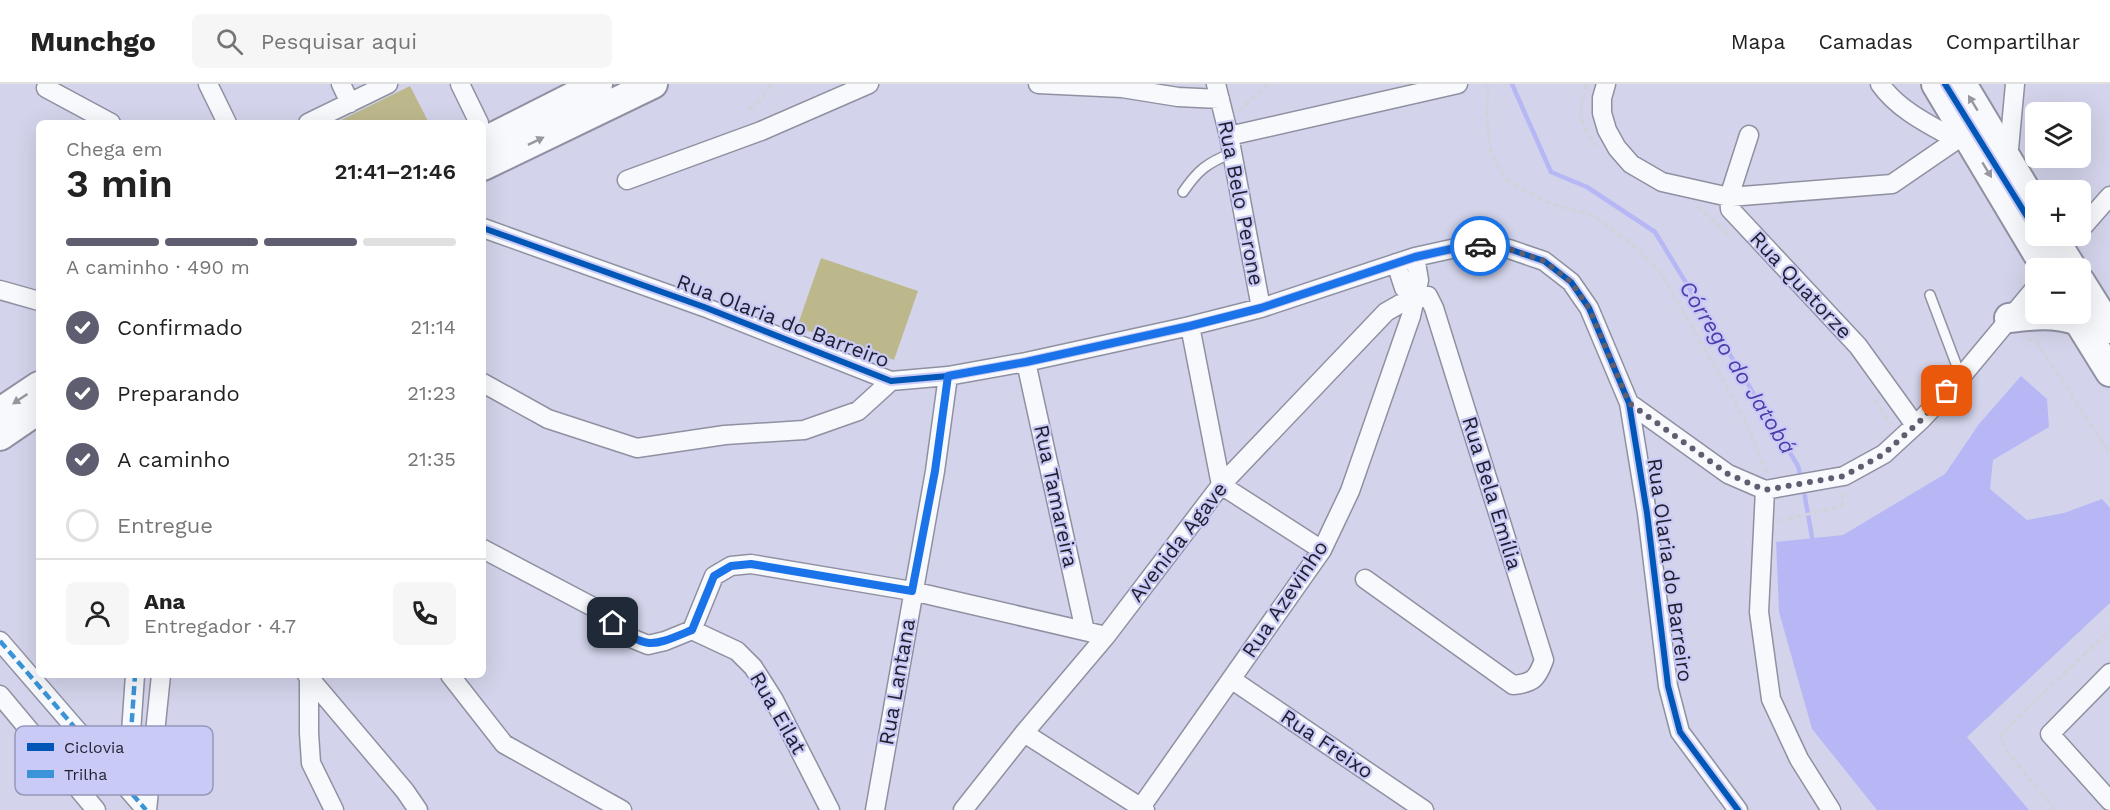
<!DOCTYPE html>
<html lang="pt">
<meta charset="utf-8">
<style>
body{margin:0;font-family:"Work Sans",sans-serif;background:#f6f6f6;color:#222;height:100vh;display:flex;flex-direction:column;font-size:22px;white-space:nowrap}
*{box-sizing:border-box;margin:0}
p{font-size:20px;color:#767676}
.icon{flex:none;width:33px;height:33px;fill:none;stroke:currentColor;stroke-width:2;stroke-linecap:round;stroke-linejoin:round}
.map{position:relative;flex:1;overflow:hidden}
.drawer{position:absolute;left:36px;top:36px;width:450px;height:558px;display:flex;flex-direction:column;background:#fff;border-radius:9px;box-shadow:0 6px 24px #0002}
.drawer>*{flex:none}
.fabs{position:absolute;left:2025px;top:18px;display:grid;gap:12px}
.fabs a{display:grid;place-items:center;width:66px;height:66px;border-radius:9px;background:#fff;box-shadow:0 6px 24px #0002;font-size:30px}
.pin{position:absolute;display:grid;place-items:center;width:51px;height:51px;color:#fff;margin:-26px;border-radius:12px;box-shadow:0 3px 9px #0006}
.courier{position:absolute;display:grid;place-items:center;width:60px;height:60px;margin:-30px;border:4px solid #1a73e8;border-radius:50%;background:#fff;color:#222;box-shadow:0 2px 8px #0007}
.summary em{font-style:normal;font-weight:600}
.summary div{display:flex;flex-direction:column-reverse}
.summary{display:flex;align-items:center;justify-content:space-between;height:102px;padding:0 30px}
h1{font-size:39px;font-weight:600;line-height:45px}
.bar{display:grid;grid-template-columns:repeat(4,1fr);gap:9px 6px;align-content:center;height:72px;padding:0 30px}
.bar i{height:8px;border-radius:4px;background:#e0e0e0}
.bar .active{background:#5e5e70}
.bar p{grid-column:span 4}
.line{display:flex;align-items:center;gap:15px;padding:0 30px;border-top:2px solid #e0e0e0}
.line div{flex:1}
.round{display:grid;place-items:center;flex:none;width:63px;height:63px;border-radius:9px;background:#f6f6f6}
ol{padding:0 30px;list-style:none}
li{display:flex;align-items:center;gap:18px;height:66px}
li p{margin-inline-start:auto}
li .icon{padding:6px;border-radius:50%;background:#5e5e70;color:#fff;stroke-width:4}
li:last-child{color:#767676}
li i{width:33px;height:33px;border:3px solid #e0e0e0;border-radius:50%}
header{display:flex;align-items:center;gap:36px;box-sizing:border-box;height:84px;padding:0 30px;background:#fff;border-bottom:2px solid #e0e0e0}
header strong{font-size:28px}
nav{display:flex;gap:33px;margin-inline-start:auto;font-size:21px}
.search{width:420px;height:54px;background:#f6f6f6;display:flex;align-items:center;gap:15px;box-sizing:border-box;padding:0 21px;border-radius:9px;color:#767676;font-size:22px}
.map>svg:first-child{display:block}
</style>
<header>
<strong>Munchgo</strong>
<div class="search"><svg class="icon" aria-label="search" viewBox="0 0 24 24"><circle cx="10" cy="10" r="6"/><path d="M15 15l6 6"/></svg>Pesquisar aqui</div>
<nav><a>Mapa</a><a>Camadas</a><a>Compartilhar</a></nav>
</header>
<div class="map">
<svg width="2110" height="726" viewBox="0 0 2110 726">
<rect width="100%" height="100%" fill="#d3d4eb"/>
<path fill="#bdb88c" d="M 410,2 L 429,39 L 335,39 Z
M 821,174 L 918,207 L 894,276 L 797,243 Z"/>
<path fill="#b8b7f6" d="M 2021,292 L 2047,315 L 2049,343 L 1993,376 L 1990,405 L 2027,436 L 2064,429 L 2102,415 L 2110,424 L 2110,519 L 1967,653 L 2029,726 L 1877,726 L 1812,645 L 1779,528 L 1776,458 L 1843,451 L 1945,390 L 1979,340 Z"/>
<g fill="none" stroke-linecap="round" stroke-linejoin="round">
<path stroke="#b8b7f6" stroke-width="4.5" d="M 1512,0 L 1551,88 L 1587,103 L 1655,148 L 1798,382 L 1801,394
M 1803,402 L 1813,459"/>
<defs>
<path id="service" d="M 1183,108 C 1198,86 1207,79 1232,69
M 1930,211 L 1961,293"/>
<path id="minor" d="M 48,0 L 46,4 L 111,39
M 208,0 L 227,39
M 341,0 L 350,19
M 460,0 L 479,39
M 1038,0 L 1122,4 L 1178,13 L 1220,15
M 1216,0 L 1229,52 L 1261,224
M 1606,0 L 1602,14 L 1602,29 L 1607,46 L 1617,64 L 1631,80 L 1662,98 L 1729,113 L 1892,100 L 1965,50
M 1880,0 C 1898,26 1930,41 1957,56
M 308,39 L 388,0
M 1749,51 L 1729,113 L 1730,125 L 1858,262 L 1915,341
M 1229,52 L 1458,0
M 2008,76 L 2015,0
M 627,96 L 761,47 L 869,0
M 483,144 L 704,223 L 891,297 L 948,292 L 1026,278 L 1190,242 L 1261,224 L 1415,173 L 1465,162 L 1509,165 L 1544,177 L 1571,198 L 1589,224 L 1629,319 L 1647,429 L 1668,602 L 1680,648 L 1738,726
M 2080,146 L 2110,112
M 1396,179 L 1404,204 L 1415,215
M 0,206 L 39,217
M 1190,242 L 1221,401 L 1322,466
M 1026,278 L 1085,547
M 483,299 L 548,335 L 637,364 L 725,351 L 804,346 L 858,327 L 891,297
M 1629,319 L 1728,390 L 1765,406 L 1844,392 L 1884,370 L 1921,336 L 1961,293 L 2036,203
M 1765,406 L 1759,528 L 1771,615 L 1799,675 L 1831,726
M 483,465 L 595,524 L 631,554 L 648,561 L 665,557 L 692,546 L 737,567 L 753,583 L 774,616 L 830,726
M 692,546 L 714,492 L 731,482 L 751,480 L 912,507 L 1106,552
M 0,557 L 146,726
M 2110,589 L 2050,650 L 2110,717
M 307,591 L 405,707 L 418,726
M 450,591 L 504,660 L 622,726
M 309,594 L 309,649 L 311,679 L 334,726
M 1231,595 L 1424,726
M 0,611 L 96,726
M 1024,649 L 1145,726
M 110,684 L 130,663 L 135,591
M 147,726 L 161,591
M 875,726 L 935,387 L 948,292
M 963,726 L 1024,649 L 1106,552 L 1221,401 L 1386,228 L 1400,220 L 1425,212 L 1428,212 L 1434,224 L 1544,576 C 1537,595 1533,599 1513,601 L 1365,495
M 1139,726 L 1322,466 L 1350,407 L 1411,232 L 1419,196 L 1415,173"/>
<path id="primary" d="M 1936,0 L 2046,184
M 1962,0 L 2036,123
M 483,58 L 598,0
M 483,82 L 653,0
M 2052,152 L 2072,184
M 2080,197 L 2110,245
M 2074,230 L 2110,288
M 2009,234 C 2033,231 2055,229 2078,237
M 0,328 L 39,302
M 0,352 L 38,326"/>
</defs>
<use href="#service" stroke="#8f90a1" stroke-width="12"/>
<use href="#minor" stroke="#8f90a1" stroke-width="21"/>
<use href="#primary" stroke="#8f90a1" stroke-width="32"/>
<path stroke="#d2d2da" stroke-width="3" stroke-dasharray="6 3" stroke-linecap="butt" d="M 1488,0 L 1487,36 L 1491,69 L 1506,96 L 1546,118 L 1594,132 L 1633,161 L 1661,189 L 1743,332 L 1767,389
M 1587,0 C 1578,31 1578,35 1596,62
M 749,25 L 763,14 L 765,8 L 772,0
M 1238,28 L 1267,0
M 1697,122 L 1732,154
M 2027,254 L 2037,258 L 2110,370
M 1875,316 L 1891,341
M 1779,437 L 1842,422 L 1843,409
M 2055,726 L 2006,666 L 2001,652 L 2013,638 L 2110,546"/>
<use href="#service" stroke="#f8f9fc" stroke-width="9"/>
<use href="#minor" stroke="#f8f9fc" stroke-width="18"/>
<use href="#primary" stroke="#f8f9fc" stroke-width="28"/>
<path stroke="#3a94d7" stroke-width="4.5" stroke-dasharray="9 4.5" stroke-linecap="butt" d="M 0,557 L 146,726
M 110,684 L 130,663 L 135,591"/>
<defs>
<path id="cycleway" d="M 1945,0 L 2036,147
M 483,144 L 704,223 L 891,297 L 948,292 L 1026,278 L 1190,242 L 1261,224 L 1415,173 L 1465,162 L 1509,165 L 1544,177 L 1571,198 L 1589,224 L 1629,319 L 1647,429 L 1668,602 L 1680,648 L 1738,726"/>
</defs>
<use href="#cycleway" stroke="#c9caf5" stroke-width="10"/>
<use href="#cycleway" stroke="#0057b8" stroke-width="6"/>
</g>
<defs><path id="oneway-solid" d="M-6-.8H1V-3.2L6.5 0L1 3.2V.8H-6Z" transform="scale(1.5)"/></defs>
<g fill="#96979f">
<use href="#oneway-solid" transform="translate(1973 19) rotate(-121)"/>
<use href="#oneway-solid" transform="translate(536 57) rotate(-26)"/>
<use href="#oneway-solid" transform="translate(1987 86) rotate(59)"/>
<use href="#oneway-solid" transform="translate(20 315) rotate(146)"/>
</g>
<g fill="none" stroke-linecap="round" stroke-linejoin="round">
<path stroke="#5e5e70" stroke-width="6" stroke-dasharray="0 10.8" d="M 1480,162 L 1509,165 L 1544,177 L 1571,198 L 1589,224 L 1629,319 L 1728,390 L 1765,406 L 1844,392 L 1884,370 L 1921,336 L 1947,307"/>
<path stroke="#1a73e8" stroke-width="8" d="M 613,539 C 647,567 653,562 692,546 L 714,492 L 731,482 L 751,480 L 912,507 L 935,387 L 948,292 L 1026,278 L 1190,242 L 1261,224 L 1415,173 L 1465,162 L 1480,162"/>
</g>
<g text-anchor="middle" stroke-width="4.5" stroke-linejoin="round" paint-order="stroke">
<g font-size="21" fill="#1f1f2e" stroke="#c9caf5">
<text transform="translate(1241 119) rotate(79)" y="7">Rua Belo Perone</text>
<text transform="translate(1801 201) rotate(47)" y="7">Rua Quatorze</text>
<text transform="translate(783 237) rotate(21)" y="7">Rua Olaria do Barreiro</text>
<text transform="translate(1492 409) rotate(73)" y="7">Rua Bela Emília</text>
<text transform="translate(1056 412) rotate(78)" y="7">Rua Tamareira</text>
<text transform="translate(1178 458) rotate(-52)" y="7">Avenida Agave</text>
<text transform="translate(1670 486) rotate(82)" y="7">Rua Olaria do Barreiro</text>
<text transform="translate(1285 515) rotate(-56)" y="7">Rua Azevinho</text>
<text transform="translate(897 598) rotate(-80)" y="7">Rua Lantana</text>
<text transform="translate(778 629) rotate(60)" y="7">Rua Eilat</text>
<text transform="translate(1327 660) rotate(34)" y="7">Rua Freixo</text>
</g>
<g font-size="22" font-style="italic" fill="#4d3cac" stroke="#c9caf5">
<text transform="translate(1738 283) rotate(58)" y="8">Córrego do Jatobá</text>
</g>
</g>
<rect x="15" y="642" width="198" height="69" rx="9" fill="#c9caf5" stroke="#9697b9" stroke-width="1.5"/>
<rect x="27" y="659" width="27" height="8" fill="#0057b8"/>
<rect x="27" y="686" width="27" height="8" fill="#3a94d7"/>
<g font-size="16" fill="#1f1f2e">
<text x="64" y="669">Ciclovia</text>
<text x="64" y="696">Trilha</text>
</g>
</svg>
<div class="fabs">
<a><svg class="icon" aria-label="layers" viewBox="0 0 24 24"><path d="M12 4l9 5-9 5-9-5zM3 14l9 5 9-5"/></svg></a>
<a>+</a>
<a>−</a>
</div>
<div class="pin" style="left:1947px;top:307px;background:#ea580c"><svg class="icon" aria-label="bag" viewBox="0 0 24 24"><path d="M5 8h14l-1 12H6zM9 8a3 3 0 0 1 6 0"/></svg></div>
<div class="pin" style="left:613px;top:539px;background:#1f2937"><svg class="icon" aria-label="home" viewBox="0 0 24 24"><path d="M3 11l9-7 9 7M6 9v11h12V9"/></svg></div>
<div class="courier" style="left:1480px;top:162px"><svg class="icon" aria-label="car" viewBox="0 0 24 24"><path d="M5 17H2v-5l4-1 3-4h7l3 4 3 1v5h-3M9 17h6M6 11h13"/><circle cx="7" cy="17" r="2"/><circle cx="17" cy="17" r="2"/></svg></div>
<section class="drawer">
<div class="summary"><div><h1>3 min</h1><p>Chega em</p></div><em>21:41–21:46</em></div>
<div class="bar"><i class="active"></i><i class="active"></i><i class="active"></i><i></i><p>A caminho · 490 m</p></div>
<ol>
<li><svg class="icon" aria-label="check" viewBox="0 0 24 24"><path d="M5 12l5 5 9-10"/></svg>Confirmado<p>21:14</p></li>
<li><svg class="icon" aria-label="check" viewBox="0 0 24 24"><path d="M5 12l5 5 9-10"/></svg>Preparando<p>21:23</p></li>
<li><svg class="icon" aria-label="check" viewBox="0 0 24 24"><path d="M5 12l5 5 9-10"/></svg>A caminho<p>21:35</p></li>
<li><i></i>Entregue</li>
</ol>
<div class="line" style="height:108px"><a class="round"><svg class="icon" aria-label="person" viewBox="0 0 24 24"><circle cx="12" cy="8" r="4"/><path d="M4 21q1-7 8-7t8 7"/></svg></a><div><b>Ana</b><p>Entregador · 4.7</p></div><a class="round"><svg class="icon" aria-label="phone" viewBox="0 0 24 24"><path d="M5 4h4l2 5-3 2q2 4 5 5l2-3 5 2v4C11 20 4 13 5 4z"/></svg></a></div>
</section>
</div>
